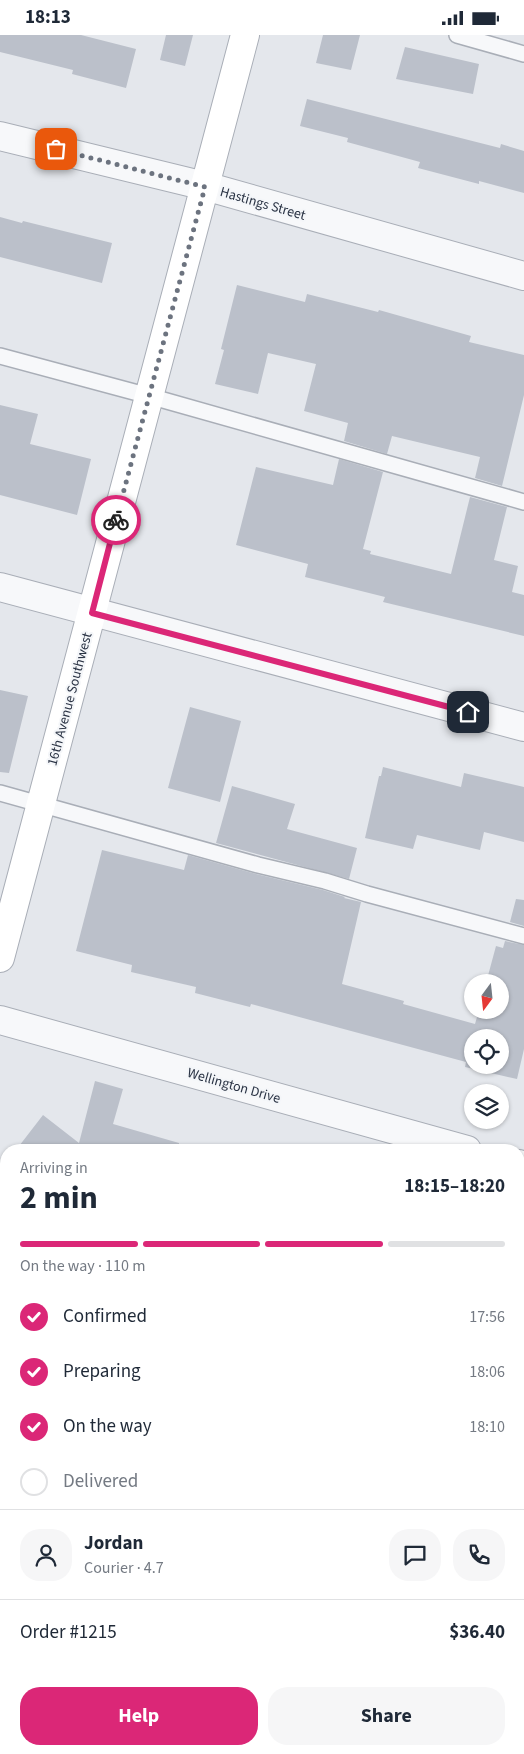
<!DOCTYPE html>
<meta charset="utf-8">
<style>
body{margin:0;font-family:"Source Sans 3",sans-serif;background:#f6f6f7;color:#1f2937;height:100vh;display:flex;flex-direction:column;font-size:19px;white-space:nowrap}
*{box-sizing:border-box;margin:0}
p{font-size:16px;color:#747a83}
.icon{flex:none;width:28px;height:28px;fill:none;stroke:currentColor;stroke-width:2;stroke-linecap:round;stroke-linejoin:round}
.map{position:relative;flex:1;overflow:hidden}
.drawer{position:absolute;left:0px;top:1109px;width:525px;height:611px;display:flex;flex-direction:column;background:#fff;border-radius:20px 20px 0 0;box-shadow:0 1px 4px #0004}
.drawer>*{flex:none}
.needle{width:32px;rotate:195deg}
.buttons{position:absolute;left:464px;top:939px;display:grid;gap:10px}
.buttons a{display:grid;place-items:center;width:45px;height:45px;border-radius:50%;background:#fff;box-shadow:0 1px 4px #0004;font-size:25px}
.pin{position:absolute;display:grid;place-items:center;width:42px;height:42px;color:#fff;margin:-21px;border-radius:10px;box-shadow:0 2px 8px #0006}
.courier{position:absolute;display:grid;place-items:center;width:50px;height:50px;margin:-25px;border:4px solid #db2777;border-radius:50%;background:#fff;color:#222;box-shadow:0 1px 6px #0007}
.summary em{font-style:normal;font-weight:700}
.summary div{display:flex;flex-direction:column-reverse}
.summary{display:flex;align-items:center;justify-content:space-between;height:85px;padding:0 20px}
h1{font-size:32px;font-weight:700;line-height:38px}
.bar{display:grid;grid-template-columns:repeat(4,1fr);gap:8px 5px;align-content:center;height:60px;padding:0 20px}
.bar i{height:6px;border-radius:4px;background:#e0e1e3}
.bar .selected{background:#db2777}
.bar p{grid-column:span 4}
.line{display:flex;align-items:center;gap:12px;padding:0 20px;border-top:1px solid #e0e1e3}
.line div{flex:1}
.round{display:grid;place-items:center;flex:none;width:52px;height:52px;border-radius:20px;background:#f6f6f7}
ol{padding:0 20px;list-style:none}
li{display:flex;align-items:center;gap:15px;height:55px}
li p{margin-inline-start:auto}
li .icon{padding:5px;border-radius:50%;background:#db2777;color:#fff;stroke-width:4}
li:last-child{color:#747a83}
li i{width:28px;height:28px;border:2px solid #e0e1e3;border-radius:50%}
.action{display:flex;gap:10px;margin-top:auto;padding:10px 20px}
.action a{flex:1;height:58px;border-radius:20px;background:#db2777;color:#fff;font-size:20px;font-weight:700;line-height:58px;text-align:center}
.action a+a{background:#f6f6f7;color:#1f2937}
.status{display:flex;justify-content:space-between;align-items:center;height:35px;padding:0 25px;background:#fff;direction:ltr}
.status svg{height:14px;fill:currentColor}
.map>svg:first-child{display:block}
</style>
<div class="status"><b>18:13</b><svg viewBox="0 0 49 12"><path d="M0 12V9h3v3zM5 12V6h3v6zM10 12V3h3v9zM15 12V0h3v12zM26 1h20v11H26zM47 4h2v5h-2z"/></svg></div>
<div class="map">
<svg width="524" height="1719" viewBox="0 0 524 1719">
<rect width="100%" height="100%" fill="#e4e7ec"/>
<path fill="#c9d6c5" d="M 0,1599 L 6,1600 L 6,1714 L 415,1714 L 434,1719 L 0,1719 Z"/>
<path fill="#bbc0ca" fill-rule="evenodd" d="M 0,0 L 81,0 L 136,14 L 126,53 L 72,39 L 73,35 L 0,17 Z
M 166,0 L 193,0 L 185,31 L 160,25 Z
M 323,0 L 360,0 L 351,35 L 316,28 Z
M 405,12 L 479,29 L 473,59 L 396,44 Z
M 307,64 L 500,113 L 501,109 L 524,116 L 524,158 L 479,146 L 479,149 L 418,133 L 420,127 L 347,107 L 348,103 L 300,91 Z
M 0,182 L 22,188 L 23,186 L 112,208 L 102,248 L 0,222 Z
M 237,250 L 305,267 L 307,259 L 378,277 L 379,275 L 471,301 L 469,307 L 524,320 L 524,360 L 502,451 L 475,443 L 480,422 L 392,401 L 387,419 L 344,406 L 348,388 L 304,376 L 316,329 L 268,318 L 258,359 L 215,349 L 224,315 L 221,314 Z
M 0,370 L 38,379 L 30,409 L 91,424 L 77,480 L 0,460 Z
M 339,424 L 383,437 L 363,514 L 371,516 L 370,519 L 451,539 L 470,462 L 507,472 L 494,525 L 518,531 L 512,557 L 524,560 L 524,601 L 383,567 L 385,562 L 305,542 L 308,529 L 236,510 L 256,432 L 333,450 Z
M 0,655 L 28,661 L 9,738 L 0,737 Z
M 190,672 L 241,686 L 220,767 L 168,753 Z
M 383,732 L 461,752 L 464,738 L 524,752 L 524,807 L 484,797 L 480,815 L 417,800 L 413,814 L 365,803 L 379,741 L 381,741 Z
M 232,751 L 295,769 L 287,794 L 357,813 L 349,844 L 216,808 Z
M 102,815 L 184,835 L 188,820 L 256,839 L 323,855 L 345,862 L 344,863 L 361,867 L 342,949 L 404,966 L 403,969 L 475,989 L 479,975 L 500,975 L 500,948 L 486,948 L 496,911 L 503,913 L 505,906 L 524,910 L 524,1014 L 517,1044 L 465,1032 L 466,1027 L 251,969 L 250,972 L 195,958 L 196,952 L 131,937 L 132,930 L 76,916 ZM 472,1002 L 500,1002 L 500,1030 L 472,1030 Z
M 516,864 L 524,865 L 524,891 L 510,887 Z
M 95,1046 L 123,1054 L 113,1089 L 179,1108 L 179,1115 L 16,1115 L 43,1080 L 79,1108 Z"/>
<g fill="none" stroke-linecap="round" stroke-linejoin="round">
<defs>
<path id="lane" d="M 457,0 L 524,19
M 0,321 L 149,361 L 524,467
M 0,758 L 258,830 L 325,846 L 367,859 L 524,901
M 0,1585 L 6,1586
M 473,1714 L 492,1719"/>
<path id="street" d="M 0,101 L 205,151 L 524,241
M 0,552 L 524,692
M 0,985 L 467,1115
M 519,1129 L 524,1131
M 0,1370 L 6,1371"/>
<path id="secondary" d="M 0,923 L 245,0"/>
</defs>
<use href="#lane" stroke="#a9aeb7" stroke-width="18"/>
<use href="#street" stroke="#a9aeb7" stroke-width="30"/>
<use href="#secondary" stroke="#a9aeb7" stroke-width="30"/>
<path stroke="#c2c5cb" stroke-width="3" stroke-dasharray="4 4" stroke-linecap="butt" d="M 523,1719 L 524,1716"/>
<use href="#lane" stroke="#f7f8fa" stroke-width="15"/>
<use href="#street" stroke="#f7f8fa" stroke-width="28"/>
<use href="#secondary" stroke="#fff" stroke-width="28"/>
</g>
<g fill="none" stroke-linecap="round" stroke-linejoin="round">
<path stroke="#6c737f" stroke-width="5" stroke-dasharray="0 9" d="M 56,114 L 205,152 L 116,485"/>
<path stroke="#db2777" stroke-width="6" d="M 116,485 L 92,578 L 468,677"/>
</g>
<g text-anchor="middle" stroke-width="4" stroke-linejoin="round" paint-order="stroke">
<g font-size="14" fill="#2b3445" stroke="#f4f6f9">
<text transform="translate(263 168) rotate(16)" y="5">Hastings Street</text>
<text transform="translate(69 664) rotate(-75)" y="5">16th Avenue Southwest</text>
<text transform="translate(234 1050) rotate(16)" y="5">Wellington Drive</text>
</g>
</g>
</svg>
<div class="buttons">
<a><svg class="needle" viewBox="-14 -14 28 28"><path d="M0-13l5 13h-10z" fill="#e53935"/><path d="M0 13l5-13h-10z" fill="#747a83"/></svg></a>
<a><svg class="icon" aria-label="locate" viewBox="0 0 24 24"><circle cx="12" cy="12" r="6"/><path d="M12 2v4M12 18v4M2 12h4M18 12h4"/></svg></a>
<a><svg class="icon" aria-label="layers" viewBox="0 0 24 24"><path d="M12 4l9 5-9 5-9-5zM3 14l9 5 9-5"/></svg></a>
</div>
<div class="pin" style="left:56px;top:114px;background:#ea580c"><svg class="icon" aria-label="bag" viewBox="0 0 24 24"><path d="M5 8h14l-1 12H6zM9 8a3 3 0 0 1 6 0"/></svg></div>
<div class="pin" style="left:468px;top:677px;background:#1f2937"><svg class="icon" aria-label="home" viewBox="0 0 24 24"><path d="M3 11l9-7 9 7M6 9v11h12V9"/></svg></div>
<div class="courier" style="left:116px;top:485px"><svg class="icon" aria-label="bike" viewBox="0 0 24 24"><circle cx="6" cy="16" r="4"/><circle cx="18" cy="16" r="4"/><path d="M6 16l4-8h5l3 8M10 8l3 8H6M13 5h3"/></svg></div>
<section class="drawer">
<div class="summary"><div><h1>2 min</h1><p>Arriving in</p></div><em>18:15–18:20</em></div>
<div class="bar"><i class="selected"></i><i class="selected"></i><i class="selected"></i><i></i><p>On the way · 110 m</p></div>
<ol>
<li><svg class="icon" aria-label="check" viewBox="0 0 24 24"><path d="M5 12l5 5 9-10"/></svg>Confirmed<p>17:56</p></li>
<li><svg class="icon" aria-label="check" viewBox="0 0 24 24"><path d="M5 12l5 5 9-10"/></svg>Preparing<p>18:06</p></li>
<li><svg class="icon" aria-label="check" viewBox="0 0 24 24"><path d="M5 12l5 5 9-10"/></svg>On the way<p>18:10</p></li>
<li><i></i>Delivered</li>
</ol>
<div class="line" style="height:90px"><a class="round"><svg class="icon" aria-label="person" viewBox="0 0 24 24"><circle cx="12" cy="8" r="4"/><path d="M4 21q1-7 8-7t8 7"/></svg></a><div><b>Jordan</b><p>Courier · 4.7</p></div><a class="round"><svg class="icon" aria-label="chat" viewBox="0 0 24 24"><path d="M4 5h16v11H9l-5 4z"/></svg></a><a class="round"><svg class="icon" aria-label="phone" viewBox="0 0 24 24"><path d="M5 4h4l2 5-3 2q2 4 5 5l2-3 5 2v4C11 20 4 13 5 4z"/></svg></a></div>
<div class="line" style="height:65px"><div>Order #1215</div><b>$36.40</b></div>
<div class="action"><a>Help</a><a>Share</a></div>
</section>
</div>
